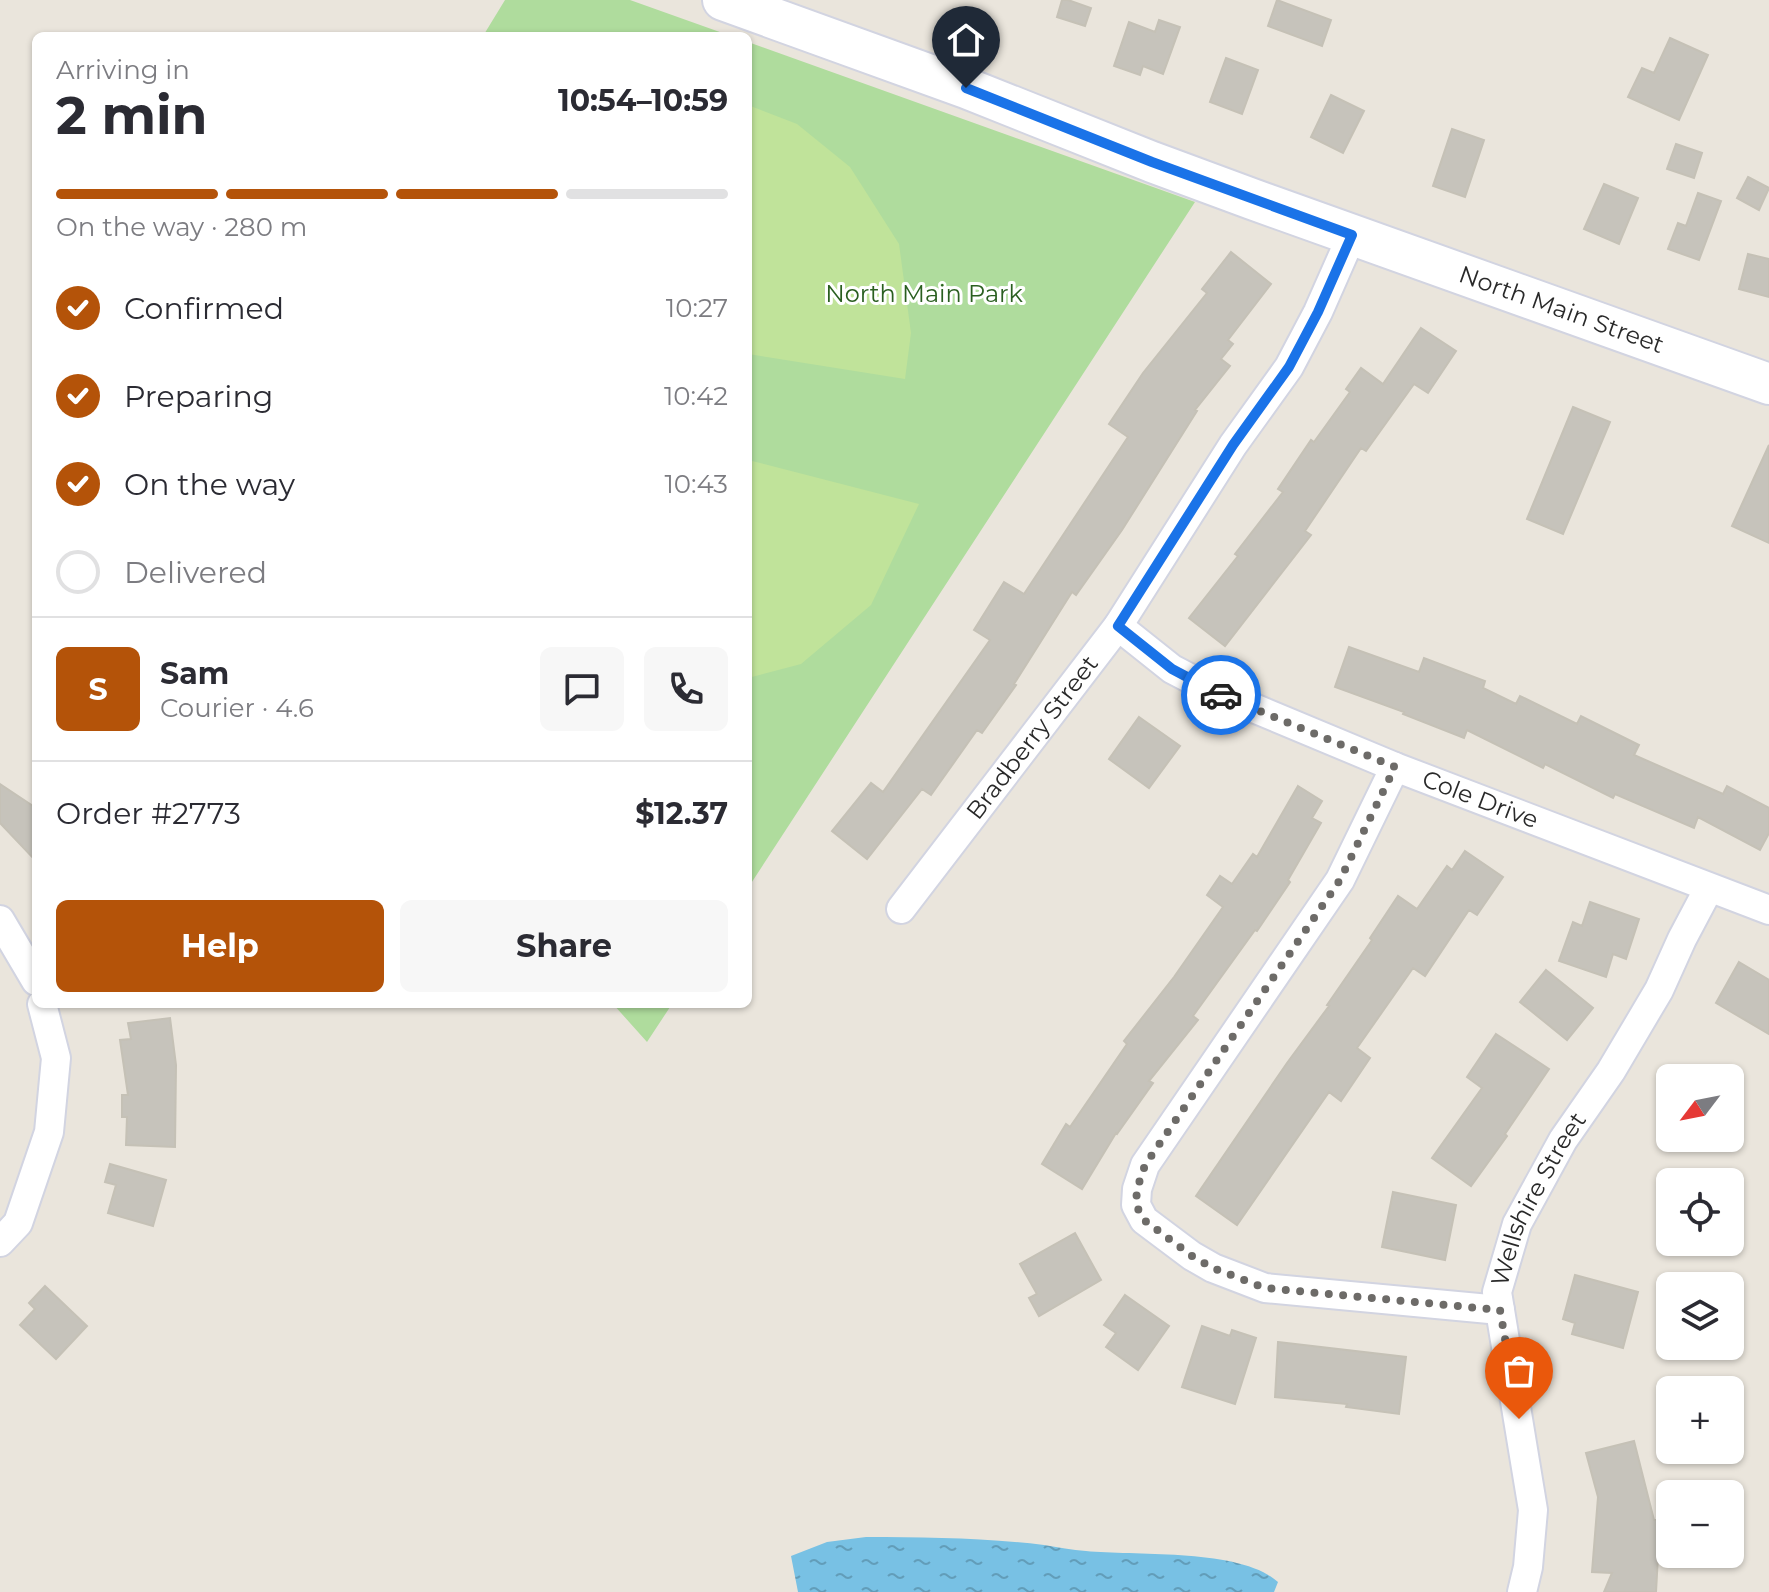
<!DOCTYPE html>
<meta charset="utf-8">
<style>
body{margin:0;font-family:Montserrat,sans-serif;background:#f7f7f7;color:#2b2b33;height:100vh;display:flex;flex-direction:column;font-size:30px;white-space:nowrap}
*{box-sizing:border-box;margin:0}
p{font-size:26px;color:#7c7c81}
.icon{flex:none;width:44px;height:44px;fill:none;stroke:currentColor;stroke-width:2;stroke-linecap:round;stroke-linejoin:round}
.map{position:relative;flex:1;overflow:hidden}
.sheet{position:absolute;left:32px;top:32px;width:720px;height:976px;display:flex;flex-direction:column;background:#fff;border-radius:12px;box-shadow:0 2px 6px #0004}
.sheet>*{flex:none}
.needle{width:52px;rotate:238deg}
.buttons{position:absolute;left:1656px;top:1064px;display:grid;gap:16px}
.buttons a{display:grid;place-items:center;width:88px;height:88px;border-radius:12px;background:#fff;box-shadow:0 2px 6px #0004;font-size:40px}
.pin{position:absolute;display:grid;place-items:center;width:68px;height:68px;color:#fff;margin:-82px -34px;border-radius:50% 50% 50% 0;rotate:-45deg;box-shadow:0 0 8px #0007}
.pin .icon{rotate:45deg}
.courier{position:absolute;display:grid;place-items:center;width:80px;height:80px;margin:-40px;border:6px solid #1a73e8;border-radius:50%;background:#fff;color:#222;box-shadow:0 2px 10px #0007}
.overview em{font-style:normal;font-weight:700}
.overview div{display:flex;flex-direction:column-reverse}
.overview{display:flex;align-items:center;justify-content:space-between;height:136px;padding:0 24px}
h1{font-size:52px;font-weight:700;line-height:60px}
.bar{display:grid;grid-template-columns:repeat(4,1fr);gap:12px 8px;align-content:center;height:96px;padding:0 24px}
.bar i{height:10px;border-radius:6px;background:#e1e1e2}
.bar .on{background:#b45309}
.bar p{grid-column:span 4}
.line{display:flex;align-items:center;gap:20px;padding:0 24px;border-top:2px solid #e1e1e2}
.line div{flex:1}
.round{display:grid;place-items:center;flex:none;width:84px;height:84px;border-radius:12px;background:#f7f7f7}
ol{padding:0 24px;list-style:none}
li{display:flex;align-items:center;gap:24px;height:88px}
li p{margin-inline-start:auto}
li .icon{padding:8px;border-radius:50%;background:#b45309;color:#fff;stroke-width:4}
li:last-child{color:#7c7c81}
li i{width:44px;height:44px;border:4px solid #e1e1e2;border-radius:50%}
.action{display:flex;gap:16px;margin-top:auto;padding:16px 24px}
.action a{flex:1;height:92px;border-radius:12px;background:#b45309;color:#fff;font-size:32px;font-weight:700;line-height:92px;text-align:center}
.action a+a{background:#f7f7f7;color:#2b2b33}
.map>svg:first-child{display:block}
</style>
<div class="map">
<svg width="1769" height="1592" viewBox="0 0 1769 1592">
<defs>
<pattern id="water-ripples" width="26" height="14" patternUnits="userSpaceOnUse" patternTransform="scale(2)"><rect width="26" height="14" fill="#78c1e4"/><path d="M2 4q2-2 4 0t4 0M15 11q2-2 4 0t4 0" fill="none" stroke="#629db9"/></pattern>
</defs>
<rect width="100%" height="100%" fill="#eae5dc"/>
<path fill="#afdc9d" d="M 505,0 L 630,0 L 731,36 L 483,36 Z
M 748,42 L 1195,202 L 748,888 Z
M 613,1004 L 672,1004 L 647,1042 Z"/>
<path fill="#c0e39a" d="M 748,105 L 797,124 L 850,167 L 899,244 L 911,333 L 905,379 L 748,354 Z
M 748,460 L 919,504 L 871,605 L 801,664 L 748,678 Z"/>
<path fill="url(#water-ripples)" d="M 866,1537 C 925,1537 985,1538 1044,1545 C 1058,1547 1072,1550 1086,1551 C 1136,1556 1241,1548 1278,1582 L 1274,1592 L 798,1592 L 791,1556 L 827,1542 Z"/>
<path fill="#c6c3bb" stroke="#c5c1b6" stroke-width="2" d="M 1062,0 L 1068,0 L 1091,8 L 1085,26 L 1057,17 Z
M 1277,0 L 1331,20 L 1322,46 L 1268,26 Z
M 1159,20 L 1180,27 L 1163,74 L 1143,66 L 1140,75 L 1114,66 L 1129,22 L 1155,32 Z
M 1670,38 L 1708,55 L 1679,120 L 1628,97 L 1642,68 L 1654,73 Z
M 1226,58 L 1258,70 L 1242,114 L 1210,102 Z
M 1331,95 L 1364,111 L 1343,153 L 1311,137 Z
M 1452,129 L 1484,140 L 1465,197 L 1433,186 Z
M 1676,144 L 1702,153 L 1694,178 L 1667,169 Z
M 1748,177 L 1769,188 L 1759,210 L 1737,198 Z
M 1604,184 L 1638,198 L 1619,244 L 1584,229 Z
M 1698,193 L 1721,201 L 1699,260 L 1668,249 L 1678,223 L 1686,226 Z
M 1231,252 L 1271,284 L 1228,340 L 1233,344 L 1221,359 L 1230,366 L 1195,410 L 1197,411 L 1122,530 L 1076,595 L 1072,592 L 1014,684 L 1016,685 L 982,733 L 977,730 L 931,795 L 922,789 L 867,859 L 832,831 L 871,783 L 883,792 L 990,640 L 974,630 L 1004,582 L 1024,594 L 1128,437 L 1109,424 L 1143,373 L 1207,293 L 1202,289 Z
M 1748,254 L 1769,259 L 1769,297 L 1739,289 Z
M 1421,328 L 1456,351 L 1428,393 L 1414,384 L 1366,451 L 1361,448 L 1305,531 L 1311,535 L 1225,646 L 1189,618 L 1238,556 L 1235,554 L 1283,492 L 1278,489 L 1311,440 L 1314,442 L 1350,392 L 1346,389 L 1361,368 L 1383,384 Z
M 1573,407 L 1610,422 L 1563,534 L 1527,519 Z
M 1769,445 L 1769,543 L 1732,526 Z
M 1349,647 L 1419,672 L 1424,658 L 1485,681 L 1483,688 L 1516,704 L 1520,696 L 1577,724 L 1581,716 L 1639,745 L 1634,755 L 1723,794 L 1727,786 L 1769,808 L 1769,833 L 1760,850 L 1698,817 L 1694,828 L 1615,794 L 1613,798 L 1545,764 L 1543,768 L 1467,730 L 1464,738 L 1403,714 L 1404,712 L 1335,687 Z
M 1139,717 L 1180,746 L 1149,788 L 1109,759 Z
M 0,784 L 36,808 L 36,861 L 0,823 Z
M 1298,786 L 1322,801 L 1312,818 L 1321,823 L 1288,880 L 1290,882 L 1257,931 L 1255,930 L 1193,1016 L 1198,1020 L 1149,1081 L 1153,1083 L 1117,1134 L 1116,1133 L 1082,1189 L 1042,1164 L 1066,1124 L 1070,1127 L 1127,1044 L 1124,1041 L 1174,977 L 1223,907 L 1207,895 L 1220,876 L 1232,884 L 1253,854 L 1257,857 Z
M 1465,851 L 1503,877 L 1477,915 L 1469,910 L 1425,976 L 1413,968 L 1357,1048 L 1370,1058 L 1341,1101 L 1329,1092 L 1237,1225 L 1196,1196 L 1287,1063 L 1329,1006 L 1327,1005 L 1372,940 L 1370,938 L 1398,896 L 1417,909 L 1447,866 L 1452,870 Z
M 1590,902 L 1639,919 L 1626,959 L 1613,954 L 1606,977 L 1559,961 L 1573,922 L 1582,926 Z
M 1739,962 L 1769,980 L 1769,1034 L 1716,1003 Z
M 1546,970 L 1593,1008 L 1567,1040 L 1520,1002 Z
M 170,1018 L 176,1065 L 175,1147 L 126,1145 L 127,1117 L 122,1117 L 122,1095 L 128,1095 L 120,1040 L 131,1039 L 128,1023 Z
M 1496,1034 L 1549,1069 L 1505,1134 L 1507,1136 L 1471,1186 L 1432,1158 L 1482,1088 L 1467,1077 Z
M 110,1164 L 166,1180 L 153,1226 L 108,1213 L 116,1185 L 105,1182 Z
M 1393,1192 L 1456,1205 L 1445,1260 L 1382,1247 Z
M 1075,1233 L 1101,1280 L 1039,1316 L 1029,1298 L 1037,1294 L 1020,1264 Z
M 1575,1275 L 1638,1292 L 1623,1348 L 1572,1334 L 1575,1323 L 1563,1319 Z
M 45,1286 L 87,1326 L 56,1359 L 20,1325 L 35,1309 L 29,1303 Z
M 1125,1295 L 1169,1326 L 1138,1370 L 1106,1347 L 1116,1333 L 1104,1325 Z
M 1202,1326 L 1230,1336 L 1232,1330 L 1256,1338 L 1235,1404 L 1182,1387 Z
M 1278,1342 L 1406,1357 L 1399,1414 L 1346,1407 L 1347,1404 L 1275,1397 Z
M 1634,1441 L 1654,1520 L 1660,1520 L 1656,1592 L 1604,1592 L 1612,1573 L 1592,1572 L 1598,1497 L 1586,1453 Z"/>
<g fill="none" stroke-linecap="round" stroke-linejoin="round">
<defs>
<g id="street">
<path id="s1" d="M 1118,626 L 1172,669 L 1220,694 L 1395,767 L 1769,910"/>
<path d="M 1395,767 L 1340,880 L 1145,1165 L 1137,1189 L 1136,1205 L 1144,1220 L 1192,1256 L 1213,1268 L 1265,1288 L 1500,1310"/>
<path id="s2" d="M 901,909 L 1118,626 L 1233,445 L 1289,367 L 1318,312 L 1352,235"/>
<path d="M 0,920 L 36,981"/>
<path d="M 0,1242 L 18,1223 L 49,1132 L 56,1058 L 42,1004"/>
<path id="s3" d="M 1522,1592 L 1528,1567 L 1533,1510 L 1497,1292 L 1517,1224 L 1563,1140 L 1611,1071 L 1659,990 L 1682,939 L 1709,888"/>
</g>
<g id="secondary">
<path id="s4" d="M 723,0 L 966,88 L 1152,162 L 1252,199 L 1769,384"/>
</g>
</defs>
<use href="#street" stroke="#d2d4e1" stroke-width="32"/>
<use href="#secondary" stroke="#d2d4e1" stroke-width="44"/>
<use href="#street" stroke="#fff" stroke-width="28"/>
<use href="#secondary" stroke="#fff" stroke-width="40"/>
</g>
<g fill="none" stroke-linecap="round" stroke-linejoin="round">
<path stroke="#6d6b68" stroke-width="8" stroke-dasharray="0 14.4" d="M 1221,695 L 1395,767 L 1340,880 L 1145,1165 L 1137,1189 L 1136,1205 L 1144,1220 L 1192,1256 L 1213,1268 L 1265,1288 L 1500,1310 L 1519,1419"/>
<path stroke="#1a73e8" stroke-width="10" d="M 966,88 L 1152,162 L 1352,235 L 1318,312 L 1289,367 L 1233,445 L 1118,626 L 1172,669 L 1221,695"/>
</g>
<g text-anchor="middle" stroke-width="6" stroke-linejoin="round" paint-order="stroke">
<g font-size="24" fill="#2a5f20" stroke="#fff">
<text x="924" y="302">North Main Park</text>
</g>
<g font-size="24" fill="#292929" stroke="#fff">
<text dy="8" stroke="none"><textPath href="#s4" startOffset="894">North Main Street</textPath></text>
<text dy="8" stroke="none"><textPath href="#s2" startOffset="216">Bradberry Street</textPath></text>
<text dy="8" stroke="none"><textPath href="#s1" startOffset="404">Cole Drive</textPath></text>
<text dy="8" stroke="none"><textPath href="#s3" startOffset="406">Wellshire Street</textPath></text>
</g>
</g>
</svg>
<div class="buttons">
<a><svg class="needle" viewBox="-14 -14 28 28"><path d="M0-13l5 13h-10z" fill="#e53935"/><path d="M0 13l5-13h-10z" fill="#7c7c81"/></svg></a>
<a><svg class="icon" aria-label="locate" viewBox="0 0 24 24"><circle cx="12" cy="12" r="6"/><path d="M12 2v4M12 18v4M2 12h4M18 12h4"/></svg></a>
<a><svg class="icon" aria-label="layers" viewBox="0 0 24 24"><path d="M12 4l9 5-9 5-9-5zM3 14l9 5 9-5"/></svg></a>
<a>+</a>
<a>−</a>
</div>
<div class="pin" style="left:1519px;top:1419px;background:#ea580c"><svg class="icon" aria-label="bag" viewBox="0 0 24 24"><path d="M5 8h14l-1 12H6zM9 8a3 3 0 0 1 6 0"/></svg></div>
<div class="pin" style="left:966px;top:88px;background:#1f2937"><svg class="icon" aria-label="home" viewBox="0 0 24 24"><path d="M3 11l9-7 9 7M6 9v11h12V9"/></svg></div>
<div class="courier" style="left:1221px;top:695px"><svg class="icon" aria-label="car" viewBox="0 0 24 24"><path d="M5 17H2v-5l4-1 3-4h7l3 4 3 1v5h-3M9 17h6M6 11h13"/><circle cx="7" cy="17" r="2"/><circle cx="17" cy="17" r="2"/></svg></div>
<section class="sheet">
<div class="overview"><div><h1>2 min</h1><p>Arriving in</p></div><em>10:54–10:59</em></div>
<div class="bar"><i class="on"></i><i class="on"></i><i class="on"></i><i></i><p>On the way · 280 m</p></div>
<ol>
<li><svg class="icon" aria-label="check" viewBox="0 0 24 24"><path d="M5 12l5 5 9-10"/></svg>Confirmed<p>10:27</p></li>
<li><svg class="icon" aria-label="check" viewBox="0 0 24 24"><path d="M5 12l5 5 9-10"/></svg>Preparing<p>10:42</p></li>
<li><svg class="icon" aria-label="check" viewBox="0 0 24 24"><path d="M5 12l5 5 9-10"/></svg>On the way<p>10:43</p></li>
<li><i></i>Delivered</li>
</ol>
<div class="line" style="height:144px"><b class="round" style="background:#b45309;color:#fff">S</b><div><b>Sam</b><p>Courier · 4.6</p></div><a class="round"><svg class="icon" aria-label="chat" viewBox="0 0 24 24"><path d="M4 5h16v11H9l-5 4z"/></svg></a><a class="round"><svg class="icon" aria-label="phone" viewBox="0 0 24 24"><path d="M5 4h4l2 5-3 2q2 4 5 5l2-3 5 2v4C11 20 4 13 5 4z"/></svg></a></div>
<div class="line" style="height:104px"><div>Order #2773</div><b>$12.37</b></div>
<div class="action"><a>Help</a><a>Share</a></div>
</section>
</div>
